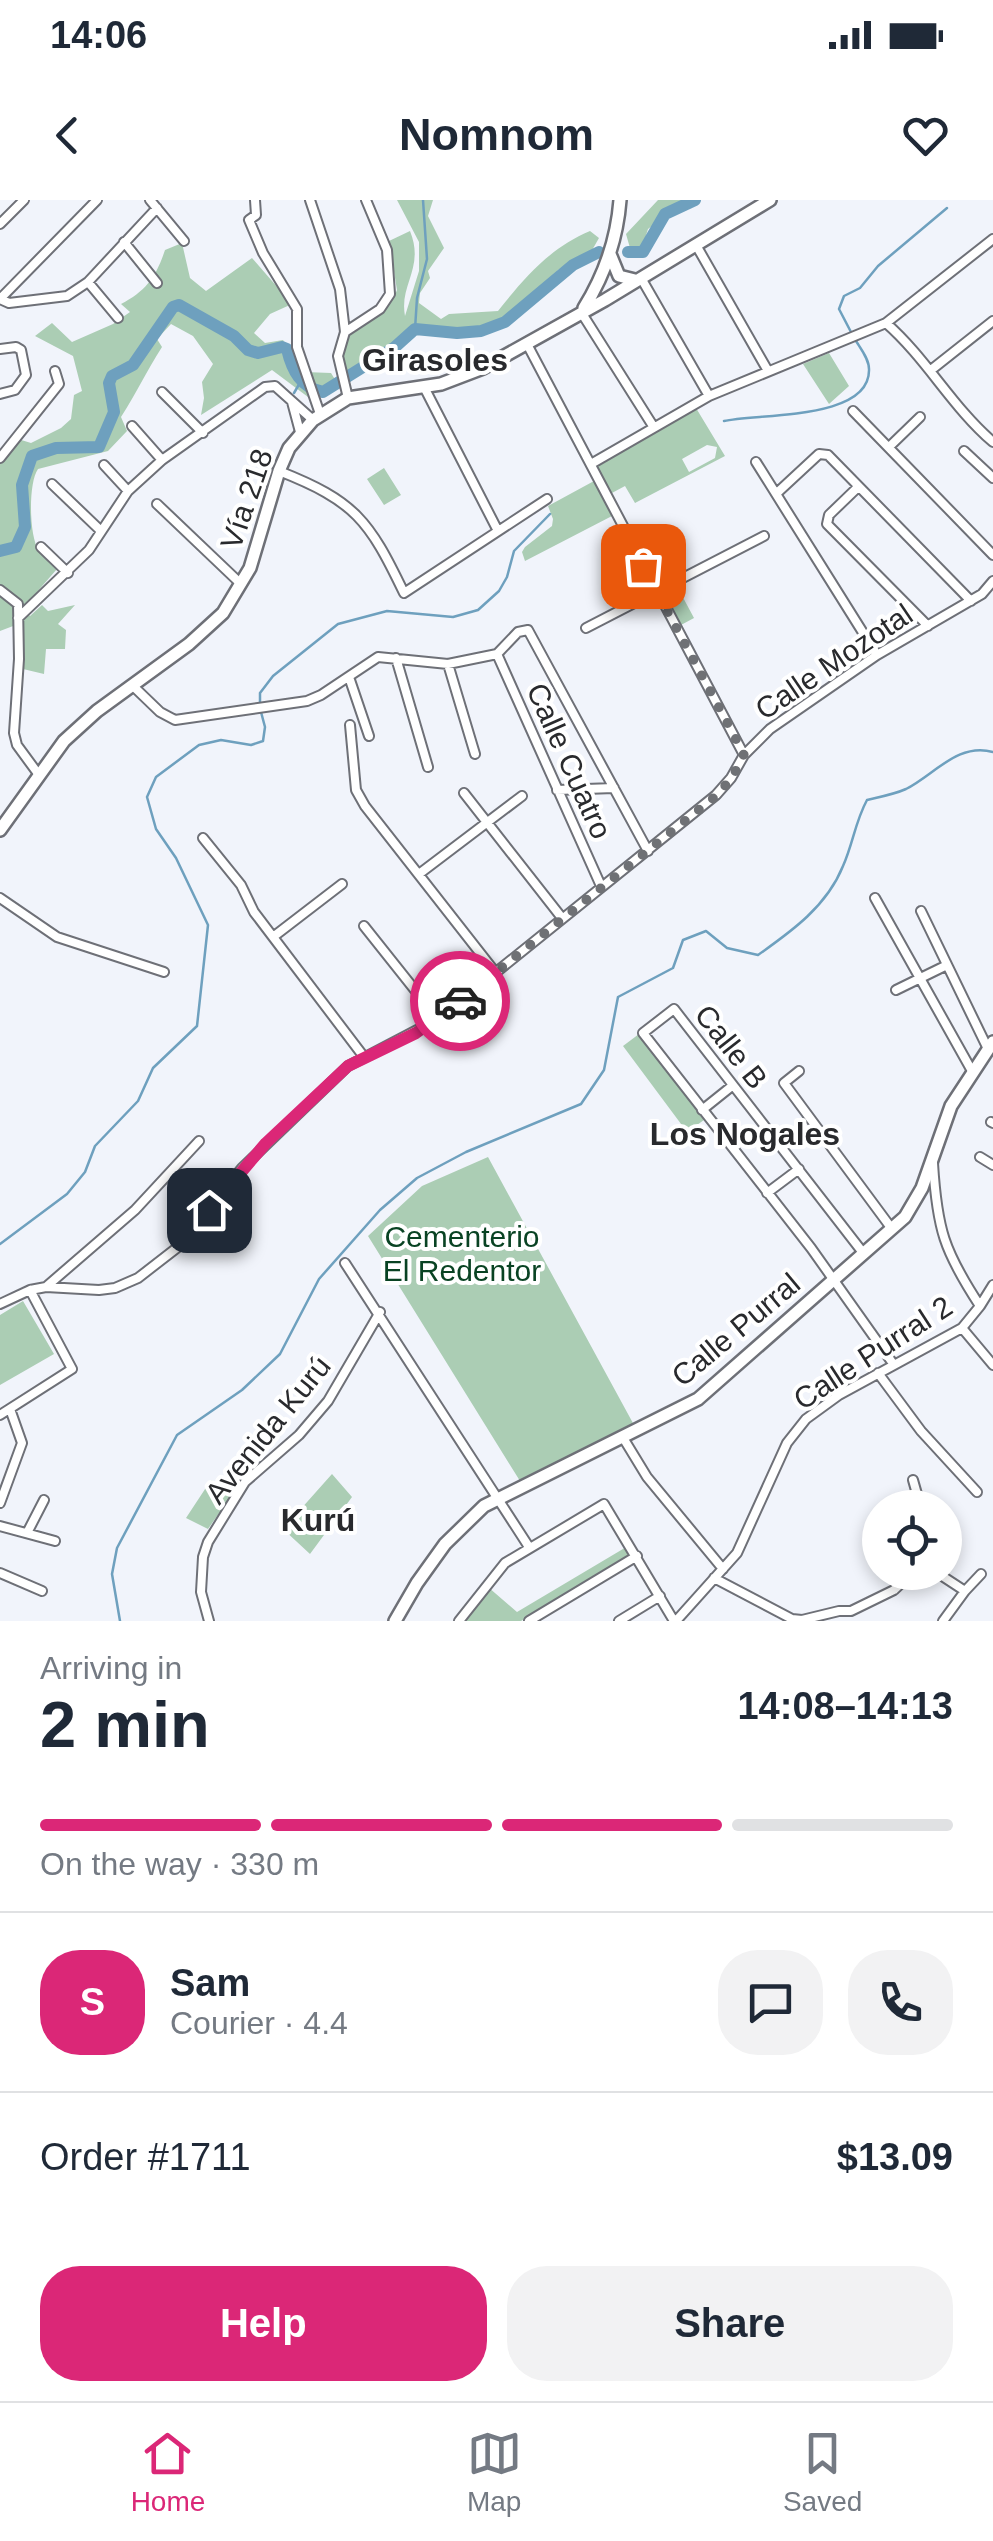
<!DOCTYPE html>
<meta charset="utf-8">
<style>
body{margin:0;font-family:Arial,sans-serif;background:#f2f2f3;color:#1f2937;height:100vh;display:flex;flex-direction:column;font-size:38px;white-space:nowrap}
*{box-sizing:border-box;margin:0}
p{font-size:32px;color:#747a83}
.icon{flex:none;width:55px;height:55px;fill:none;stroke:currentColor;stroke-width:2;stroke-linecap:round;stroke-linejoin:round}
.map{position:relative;height:1421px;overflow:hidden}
.sheet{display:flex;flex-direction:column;background:#fff;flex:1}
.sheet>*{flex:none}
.tools{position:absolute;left:862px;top:1290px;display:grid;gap:20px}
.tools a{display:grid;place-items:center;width:100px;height:100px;border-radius:50%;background:#fff;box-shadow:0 5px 15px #0003;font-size:50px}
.pin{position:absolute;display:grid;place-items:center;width:85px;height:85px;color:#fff;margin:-42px;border-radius:20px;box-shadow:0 5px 15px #0006}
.courier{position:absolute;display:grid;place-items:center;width:100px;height:100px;margin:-50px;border:8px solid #db2777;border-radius:50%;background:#fff;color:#222;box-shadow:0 2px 12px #0007}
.overview em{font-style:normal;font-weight:700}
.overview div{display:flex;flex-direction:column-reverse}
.overview{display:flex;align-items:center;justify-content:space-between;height:170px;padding:0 40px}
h1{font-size:65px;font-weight:700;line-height:75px}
.bar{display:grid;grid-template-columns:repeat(4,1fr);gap:15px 10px;align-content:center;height:120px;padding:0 40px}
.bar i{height:12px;border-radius:8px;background:#e0e1e3}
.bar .active{background:#db2777}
.bar p{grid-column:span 4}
.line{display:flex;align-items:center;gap:25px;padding:0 40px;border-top:2px solid #e0e1e3}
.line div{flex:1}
.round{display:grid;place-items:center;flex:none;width:105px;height:105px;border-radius:40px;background:#f2f2f3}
.cta{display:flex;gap:20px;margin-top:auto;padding:20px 40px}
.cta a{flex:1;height:115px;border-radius:40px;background:#db2777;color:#fff;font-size:40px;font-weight:700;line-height:115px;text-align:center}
.cta a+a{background:#f2f2f3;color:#1f2937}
.status{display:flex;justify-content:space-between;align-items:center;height:70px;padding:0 50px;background:#fff;direction:ltr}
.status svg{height:28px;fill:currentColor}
header{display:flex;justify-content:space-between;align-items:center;height:130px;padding:0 40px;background:#fff;font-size:45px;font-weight:700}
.dock{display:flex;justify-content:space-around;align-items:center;height:140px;border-top:2px solid #e0e1e3;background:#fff;font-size:28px;color:#747a83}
.dock a{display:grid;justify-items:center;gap:5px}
.dock .active{color:#db2777}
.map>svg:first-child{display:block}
</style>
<div class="status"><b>14:06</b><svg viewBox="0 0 49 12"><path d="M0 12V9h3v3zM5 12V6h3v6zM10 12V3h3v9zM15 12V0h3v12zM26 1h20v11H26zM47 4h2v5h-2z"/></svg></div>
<header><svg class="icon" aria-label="back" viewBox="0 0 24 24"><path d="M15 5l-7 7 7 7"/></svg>Nomnom<svg class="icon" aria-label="heart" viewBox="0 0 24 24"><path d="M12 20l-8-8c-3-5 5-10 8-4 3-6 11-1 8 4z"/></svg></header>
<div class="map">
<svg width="993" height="1421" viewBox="0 0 993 1421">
<rect width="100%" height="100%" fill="#f1f4fb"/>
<path fill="#abcdb4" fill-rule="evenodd" d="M 397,0 L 433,0 L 428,16 L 444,48 L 428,71 L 430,78 L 420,93 L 419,103 L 441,119 L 449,114 L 498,111 C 525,77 550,48 590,31 L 599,38 L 591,52 L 558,70 L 545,90 L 505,122 L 481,131 L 457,133 L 436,129 L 414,133 L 349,181 C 324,118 380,135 397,90 L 389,41 L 410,31 C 425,68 399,84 405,116 L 419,71 L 419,42 Z
M 658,0 L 686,0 L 648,29 L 642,48 L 630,48 L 626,34 Z
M 182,43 L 190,78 L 206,91 L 252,58 L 292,104 L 270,114 L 254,133 L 265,143 L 283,140 L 305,172 L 331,173 L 339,186 L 308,197 L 272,170 L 201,215 L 204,198 L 202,182 L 213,164 L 193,136 L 171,124 L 157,139 L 162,147 C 147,170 136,194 121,217 L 127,231 L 108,251 L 38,269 C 28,283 29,337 39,351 C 43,357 51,363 57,369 L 23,408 L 30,416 L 42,405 L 48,411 L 75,405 L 58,424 L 66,430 L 65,449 L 46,449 L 44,474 L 23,469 L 21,423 L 0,431 L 0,260 L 18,239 L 31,243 L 61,228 L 71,219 L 74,195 L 82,191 L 73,156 L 35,136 L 52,123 L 72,142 L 113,124 L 130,112 L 121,104 C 146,91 156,77 165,50 Z
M 829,153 L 849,186 L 829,204 L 803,164 Z
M 696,208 L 725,256 L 635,303 L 625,286 L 610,294 L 597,268 L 598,263 ZM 707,245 L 717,247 L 715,258 L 689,272 L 682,259 Z
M 384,268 L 401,295 L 384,305 L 367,279 Z
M 594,281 L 612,316 L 525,361 L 522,352 L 525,347 L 552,326 L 553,319 L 548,306 Z
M 679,390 L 694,418 L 681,425 L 666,397 Z
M 639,834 L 704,920 L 687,932 L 623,846 Z
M 488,957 L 634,1225 L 520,1281 L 368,1036 L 422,986 Z
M 23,1101 L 54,1154 L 0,1185 L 0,1115 Z
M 332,1274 L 352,1297 L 310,1354 L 283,1329 Z
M 211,1280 L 233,1293 L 208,1329 L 186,1318 Z
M 628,1346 L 633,1353 L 521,1421 L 466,1421 L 488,1387 L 517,1412 Z"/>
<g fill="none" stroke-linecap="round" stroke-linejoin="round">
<path stroke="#6ea0be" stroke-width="2.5" d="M 415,129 L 417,98 L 427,59 L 423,0
M 852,134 L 839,109 L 844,96 L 860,88 L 878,66 L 947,8
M 294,193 L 301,181
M 724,221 C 757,213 871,221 869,169 C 869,159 861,149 856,141
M 260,504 L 260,493 L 273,476 L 338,424 L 387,411 L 453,417 L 478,410 L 499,391 L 507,377 L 514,351 L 550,314
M 0,1044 L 67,994 L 85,972 L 95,946 L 138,901 L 153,868 L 197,826 L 208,725 L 176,658 L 156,629 L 147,597 L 156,577 L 199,545 L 221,540 L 251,545 L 263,541 L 265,527 L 261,512
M 120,1421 L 112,1374 L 117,1348 L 177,1235 L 242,1190 L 280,1154 L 319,1079 L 380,1010 L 417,978 L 466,952 L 581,904 L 604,870 L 618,797 L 673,768 L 683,740 L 706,731 L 727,748 L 758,755 C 792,731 827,706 843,666 C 853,644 855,622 867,600 C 880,597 895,594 906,589 C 934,575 958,542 993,552"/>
<path stroke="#6ea0be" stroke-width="12" d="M 628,52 L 643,52 L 665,14 L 695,0
M 0,351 L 16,347 L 25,327 L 22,285 L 32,256 L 56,248 L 99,247 L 114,212 L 109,183 L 112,176 L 133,165 L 173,107 L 179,105 L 234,136 L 248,150 L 258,153 L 282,147 L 287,149 C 292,170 301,188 323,192 L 395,147 L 415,129 L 457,133 L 481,131 L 505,122 L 573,65 L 599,52"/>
<defs>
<path id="street" d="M 150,0 L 184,41
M 255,0 L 256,15 L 249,20 L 263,53 L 297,109 L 297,147 L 320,214
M 310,0 L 340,89 L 345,132 L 338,156 L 348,198
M 0,24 L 24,0
M 124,42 L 157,83
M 696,45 L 768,171
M 641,78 L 709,196
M 88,82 L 118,118
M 0,99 L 9,103 L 67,96 L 88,82 L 157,8
M 0,99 L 97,0
M 581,112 L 653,226
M 886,123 C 927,159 952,207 993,242
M 345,132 L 380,109 L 390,94 L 387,50 L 366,0
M 527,144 L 744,555
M 0,149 L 16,147 L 21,150 L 26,175 L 15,190 L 0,194
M 931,170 L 993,121
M 424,187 L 498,331
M 162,192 L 203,233
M 292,202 L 300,232
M 853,211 L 993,355
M 132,226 L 162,260
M 889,247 L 920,217
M 964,251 L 993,278
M 0,258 L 59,184 L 55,171
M 756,262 L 877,455
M 591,264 L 709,196 L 886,123 L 993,39
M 104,265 L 128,291
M 279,271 C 355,301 369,320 404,393 L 547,299
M 52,284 L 101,331
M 857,288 L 829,315 L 827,324 L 928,426
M 778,292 L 819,254 L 828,255 L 971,401
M 157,304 L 241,384
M 41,347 L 68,373
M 0,390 L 18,404 L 19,459 L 14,533 L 17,545 L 39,575
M 18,418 L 89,350 L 128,291 L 162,260 L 265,187 L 275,186 L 313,220
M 586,428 L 764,336
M 497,454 L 601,686
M 396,458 L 428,567
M 448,464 L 475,554
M 349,477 L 369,536
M 132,485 L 160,512 L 175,520 L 307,501 L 321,495 L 378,457 L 448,464 L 497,454 L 518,432 L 528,430 L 648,651
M 350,525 L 356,590 L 365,606 L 495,772
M 557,590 L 614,588
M 464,593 L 562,718
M 203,638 L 241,685 L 254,712 L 364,857
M 419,674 L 522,596
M 0,698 L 57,737 L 164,772
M 875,698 L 972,871
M 921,711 L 988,849
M 364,726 L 438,819
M 273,737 L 342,684
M 896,790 L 943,767
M 799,871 L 784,883 L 892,1029
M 702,910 L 732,886
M 991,922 L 993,923
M 980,957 L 993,965
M 767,993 L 799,969
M 864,1054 L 674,809 L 643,833 L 811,1048 L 894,1165
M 345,1063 L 529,1347
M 47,1086 L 135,1010 L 199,941
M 0,1104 L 30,1090 L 46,1087 L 99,1090 L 115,1088 L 138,1078 L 178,1047 L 242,968 L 348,866 L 438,819 L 716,595 L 731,578 L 744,555 L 770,529 L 877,455 L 982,394 L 993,381
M 980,1106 L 993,1085
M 962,1128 L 993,1165
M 878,1173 L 921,1231 L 977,1292
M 0,1215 L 72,1169 L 30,1090
M 622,1236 L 647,1277 L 723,1369
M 913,1280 L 921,1308
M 0,1303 L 22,1243 L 10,1209
M 0,1326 L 55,1341
M 27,1333 L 44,1300
M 936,1372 L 965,1391 L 943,1421
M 0,1373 L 42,1391
M 714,1378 L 792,1419 L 802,1420 L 839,1411 L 851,1411 L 894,1390 L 913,1372
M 965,1391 L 981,1374
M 209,1421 L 201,1392 L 203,1357 L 208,1342 L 245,1282 L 299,1235 L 328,1201 L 380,1112
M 459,1421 L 505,1363 L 604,1304 L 674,1421
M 529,1421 L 637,1356
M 619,1421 L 660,1396
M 676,1421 L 737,1353 L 787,1243 L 806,1219 L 839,1195 L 962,1128 L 980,1106 C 944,1051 937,1029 933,963"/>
<path id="secondary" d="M 610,54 L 619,76 L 635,80
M 584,108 C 605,74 617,40 620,0
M 0,630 L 64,541 L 97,511 L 189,444 L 223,413 L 250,368 L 279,271 L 289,248 L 313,220 L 348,198 L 441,184 L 483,168 L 605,100 L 770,0
M 395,1421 L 417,1383 L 445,1344 L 484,1306 L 698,1199 L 905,1017 L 922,988 L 951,906 L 993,842"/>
</defs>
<use href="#street" stroke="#6e7077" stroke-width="12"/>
<use href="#secondary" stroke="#6e7077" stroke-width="16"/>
<use href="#street" stroke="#fff" stroke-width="8"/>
<use href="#secondary" stroke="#fff" stroke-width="11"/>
</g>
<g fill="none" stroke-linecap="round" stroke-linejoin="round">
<path stroke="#6f7175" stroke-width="10" stroke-dasharray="0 18" d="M 460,801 L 716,596 L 732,578 L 744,554 L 643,366"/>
<path stroke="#db2777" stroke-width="12" d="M 209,1010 L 266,943 L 348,866 L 416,833 L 460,801"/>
</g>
<g text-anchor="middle" stroke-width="8" stroke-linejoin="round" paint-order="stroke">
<g font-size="30" fill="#292a2d" stroke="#fff">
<text transform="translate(247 299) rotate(-71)" y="10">Vía 218</text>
<text transform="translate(834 462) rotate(-34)" y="10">Calle Mozotal</text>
<text transform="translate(569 561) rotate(66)" y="10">Calle Cuatro</text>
<text transform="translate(731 847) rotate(52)" y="10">Calle B</text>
<text transform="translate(736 1130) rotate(-40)" y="10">Calle Purral</text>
<text transform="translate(873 1153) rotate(-33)" y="10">Calle Purral 2</text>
<text transform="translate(268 1230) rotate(-51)" y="10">Avenida Kurú</text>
</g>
<g font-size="30" fill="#094323" stroke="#fff">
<text x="462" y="1047">Cementerio<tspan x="462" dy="34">El Redentor</tspan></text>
</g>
<g font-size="32" font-weight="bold" fill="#292a2d" stroke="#fff">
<text x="435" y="171">Girasoles</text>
<text x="745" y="945">Los Nogales</text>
<text x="318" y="1331">Kurú</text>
</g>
</g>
</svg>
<div class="tools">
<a><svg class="icon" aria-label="locate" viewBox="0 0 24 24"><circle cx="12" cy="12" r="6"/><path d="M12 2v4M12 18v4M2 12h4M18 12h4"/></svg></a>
</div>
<div class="pin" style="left:643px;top:366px;background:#ea580c"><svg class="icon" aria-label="bag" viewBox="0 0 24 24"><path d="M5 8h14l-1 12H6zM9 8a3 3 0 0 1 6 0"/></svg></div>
<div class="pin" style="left:209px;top:1010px;background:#1f2937"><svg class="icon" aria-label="home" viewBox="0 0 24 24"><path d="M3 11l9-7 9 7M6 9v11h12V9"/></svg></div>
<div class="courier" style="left:460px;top:801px"><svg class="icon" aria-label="car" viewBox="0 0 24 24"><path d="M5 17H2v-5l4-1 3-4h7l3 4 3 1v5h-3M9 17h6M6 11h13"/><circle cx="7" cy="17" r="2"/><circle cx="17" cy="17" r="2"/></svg></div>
</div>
<section class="sheet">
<div class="overview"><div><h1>2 min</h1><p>Arriving in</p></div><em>14:08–14:13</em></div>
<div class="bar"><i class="active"></i><i class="active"></i><i class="active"></i><i></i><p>On the way · 330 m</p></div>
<div class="line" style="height:180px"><b class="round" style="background:#db2777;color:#fff">S</b><div><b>Sam</b><p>Courier · 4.4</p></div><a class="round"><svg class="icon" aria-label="chat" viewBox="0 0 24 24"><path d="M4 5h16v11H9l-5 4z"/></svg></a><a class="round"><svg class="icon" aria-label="phone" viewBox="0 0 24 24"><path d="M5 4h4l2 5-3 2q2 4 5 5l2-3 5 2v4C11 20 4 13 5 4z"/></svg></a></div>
<div class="line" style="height:130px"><div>Order #1711</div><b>$13.09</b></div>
<div class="cta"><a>Help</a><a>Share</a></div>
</section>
<nav class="dock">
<a class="active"><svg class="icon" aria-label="home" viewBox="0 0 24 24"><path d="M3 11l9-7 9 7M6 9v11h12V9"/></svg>Home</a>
<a><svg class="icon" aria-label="map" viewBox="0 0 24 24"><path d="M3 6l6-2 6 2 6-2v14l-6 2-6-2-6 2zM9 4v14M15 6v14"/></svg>Map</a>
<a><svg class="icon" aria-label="saved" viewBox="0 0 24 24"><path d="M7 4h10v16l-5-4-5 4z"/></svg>Saved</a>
</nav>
